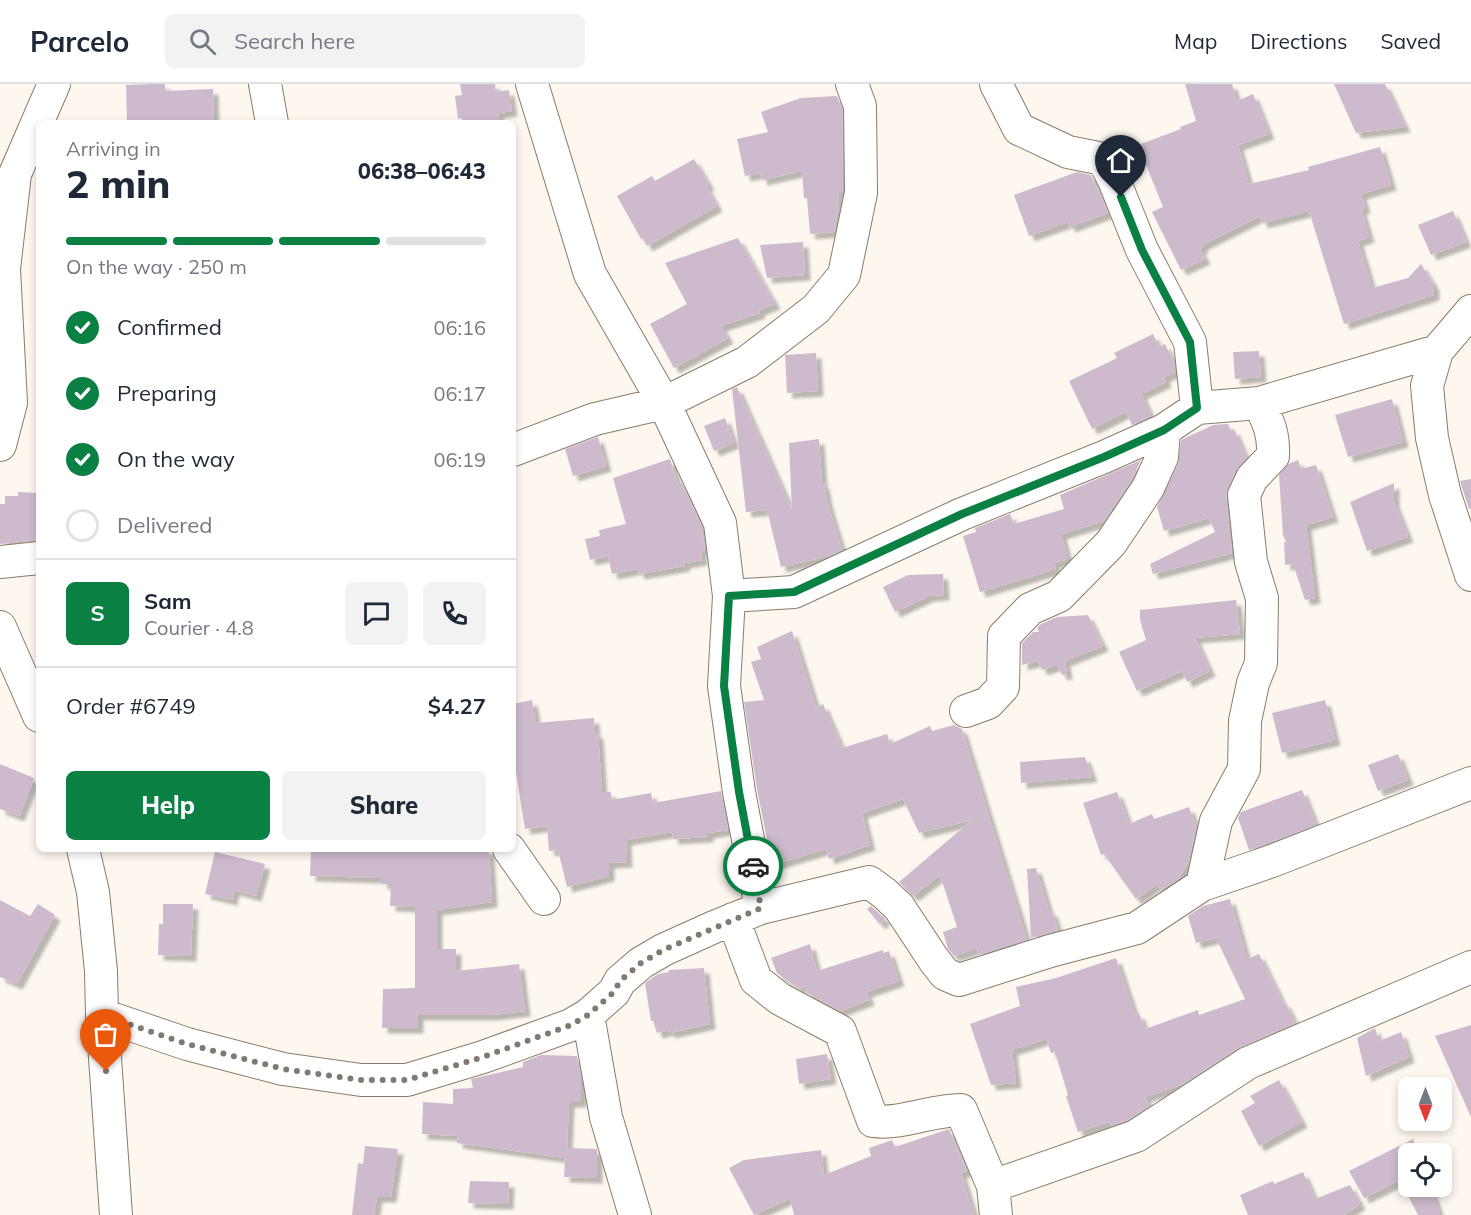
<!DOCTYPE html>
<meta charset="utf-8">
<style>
body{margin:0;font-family:Mulish,sans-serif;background:#f2f2f3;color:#1f2937;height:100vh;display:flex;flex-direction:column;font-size:22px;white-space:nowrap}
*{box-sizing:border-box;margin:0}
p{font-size:20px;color:#747a83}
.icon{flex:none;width:33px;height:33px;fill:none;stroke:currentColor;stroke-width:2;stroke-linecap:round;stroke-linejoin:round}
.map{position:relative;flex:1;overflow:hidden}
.sheet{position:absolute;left:36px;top:36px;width:480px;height:732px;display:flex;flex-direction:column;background:#fff;border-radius:9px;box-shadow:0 3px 9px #0003}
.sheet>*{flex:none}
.needle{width:39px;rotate:180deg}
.controls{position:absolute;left:1398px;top:993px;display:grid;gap:12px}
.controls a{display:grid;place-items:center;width:54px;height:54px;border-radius:9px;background:#fff;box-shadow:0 3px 9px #0003;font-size:30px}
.pin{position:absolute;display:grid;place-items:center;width:51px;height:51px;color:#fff;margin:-62px -26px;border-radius:50% 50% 50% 0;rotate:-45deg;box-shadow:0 0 6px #0007}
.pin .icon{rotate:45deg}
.courier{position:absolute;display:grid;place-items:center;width:60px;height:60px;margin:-30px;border:4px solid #0b8043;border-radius:50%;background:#fff;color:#222;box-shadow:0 2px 8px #0007}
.overview em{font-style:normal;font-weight:800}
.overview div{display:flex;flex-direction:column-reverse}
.overview{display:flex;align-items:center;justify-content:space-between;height:102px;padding:0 30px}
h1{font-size:39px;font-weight:800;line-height:45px}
.bar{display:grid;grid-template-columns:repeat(4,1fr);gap:9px 6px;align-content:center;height:72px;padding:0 30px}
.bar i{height:8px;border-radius:4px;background:#e0e1e3}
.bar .selected{background:#0b8043}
.bar p{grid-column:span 4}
.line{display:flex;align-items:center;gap:15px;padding:0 30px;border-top:2px solid #e0e1e3}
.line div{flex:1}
.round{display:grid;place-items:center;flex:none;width:63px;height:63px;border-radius:9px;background:#f2f2f3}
ol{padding:0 30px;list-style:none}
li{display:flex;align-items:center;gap:18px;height:66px}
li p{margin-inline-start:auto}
li .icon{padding:6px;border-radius:50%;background:#0b8043;color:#fff;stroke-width:4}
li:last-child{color:#747a83}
li i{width:33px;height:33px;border:3px solid #e0e1e3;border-radius:50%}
.action{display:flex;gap:12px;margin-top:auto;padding:12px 30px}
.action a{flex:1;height:69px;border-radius:9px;background:#0b8043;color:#fff;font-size:24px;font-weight:800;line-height:69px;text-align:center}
.action a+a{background:#f2f2f3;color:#1f2937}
header{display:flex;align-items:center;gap:36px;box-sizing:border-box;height:84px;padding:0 30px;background:#fff;border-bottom:2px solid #e0e1e3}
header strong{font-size:28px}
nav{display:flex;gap:33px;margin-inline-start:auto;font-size:21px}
.search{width:420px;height:54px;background:#f2f2f3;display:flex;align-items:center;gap:15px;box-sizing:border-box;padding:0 21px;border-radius:9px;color:#747a83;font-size:22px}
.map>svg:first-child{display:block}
</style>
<header>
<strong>Parcelo</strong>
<div class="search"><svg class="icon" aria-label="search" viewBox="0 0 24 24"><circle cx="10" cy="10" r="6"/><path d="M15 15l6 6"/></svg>Search here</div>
<nav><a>Map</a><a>Directions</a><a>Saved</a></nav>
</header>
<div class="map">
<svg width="1471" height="1131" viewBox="0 0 1471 1131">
<defs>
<filter id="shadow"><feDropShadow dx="5.5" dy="5.5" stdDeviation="1.5" flood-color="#0004"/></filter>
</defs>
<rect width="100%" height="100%" fill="#fdf7ef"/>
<path fill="#cdbbcd" filter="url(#shadow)" d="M 153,0 L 165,0 L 165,7 L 213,5 L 214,39 L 127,39 L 126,1 Z
M 460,0 L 495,0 L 496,8 L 509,6 L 512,27 L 498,29 L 500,39 L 462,39 L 462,34 L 458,35 L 455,12 L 462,11 Z
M 1185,0 L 1232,0 L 1237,17 L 1253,10 L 1269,50 L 1238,61 L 1249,100 L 1309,86 L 1308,83 L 1380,63 L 1391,101 L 1361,110 L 1365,124 L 1361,125 L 1369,153 L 1358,157 L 1372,204 L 1408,194 L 1421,180 L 1434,201 L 1434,211 L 1344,240 L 1309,127 L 1262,139 L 1260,132 L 1202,161 L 1203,163 L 1200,165 L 1205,175 L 1181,186 L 1152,128 L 1163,123 L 1138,61 L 1181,45 L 1180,43 L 1196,37 Z
M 1334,0 L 1385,0 L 1405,43 L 1356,49 Z
M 837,12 L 842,25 L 843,107 L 838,109 L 839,125 L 834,148 L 810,150 L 807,114 L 804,114 L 802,87 L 762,96 L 760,89 L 745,92 L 737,55 L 768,48 L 761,28 L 801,14 Z
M 694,75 L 709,101 L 706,102 L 717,122 L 647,162 L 643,154 L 641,155 L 617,112 L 652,92 L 655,97 Z
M 1077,88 L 1091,91 L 1108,129 L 1070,143 L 1068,138 L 1029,152 L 1014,111 Z
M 1453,127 L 1466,158 L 1431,171 L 1418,141 Z
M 738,154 L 775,220 L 759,226 L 760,229 L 721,242 L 728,254 L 674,284 L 650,240 L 687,220 L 665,179 Z
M 803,158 L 805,191 L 767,194 L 760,161 Z
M 1153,250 L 1159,263 L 1165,260 L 1174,279 L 1175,288 L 1164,293 L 1166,298 L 1141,310 L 1151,332 L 1132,341 L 1126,328 L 1092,345 L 1069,297 L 1117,274 L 1114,269 Z
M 1259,267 L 1261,293 L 1235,295 L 1233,268 Z
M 816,269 L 818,307 L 787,309 L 785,271 Z
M 737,303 L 792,427 L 789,359 L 819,355 L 822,399 L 824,399 L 827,417 L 842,466 L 829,472 L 781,483 L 767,426 L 746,428 L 732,305 Z
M 1392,315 L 1403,358 L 1348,373 L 1335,331 Z
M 725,334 L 734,359 L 714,367 L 704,342 Z
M 1228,340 L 1231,347 L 1234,345 L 1246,374 L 1236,386 L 1228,403 L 1226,412 L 1232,469 L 1153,490 L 1150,480 L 1215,448 L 1209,434 L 1164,447 L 1157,423 L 1178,380 L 1181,356 L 1213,341 Z
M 598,353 L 606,382 L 573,392 L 565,365 Z
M 670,375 L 678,401 L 682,399 L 702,443 L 705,466 L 701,467 L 702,476 L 684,479 L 685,482 L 639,490 L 638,485 L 612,490 L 608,472 L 590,476 L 585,455 L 600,452 L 599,446 L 626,440 L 613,394 Z
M 1141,376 L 1132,395 L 1114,422 L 1111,424 L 1112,426 L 1104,437 L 1061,450 L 1068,475 L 1054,479 L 1056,485 L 980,508 L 963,452 L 976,448 L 975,444 L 1010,430 L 1014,440 L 1064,425 L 1060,411 Z
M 1298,376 L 1301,385 L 1316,381 L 1333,433 L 1306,441 L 1315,514 L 1305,516 L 1293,480 L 1285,481 L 1284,458 L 1286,458 L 1283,451 L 1279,391 L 1288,380 Z
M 1471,395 L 1471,425 L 1469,425 L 1460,397 Z
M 1394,399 L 1394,418 L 1408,453 L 1367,467 L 1350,418 Z
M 18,408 L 39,409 L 39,456 L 0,460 L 0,420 L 5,420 L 5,412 L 18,412 Z
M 943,490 L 944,511 L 929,512 L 895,528 L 883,503 L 908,491 Z
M 1236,516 L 1240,550 L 1195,554 L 1210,587 L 1187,598 L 1182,587 L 1137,607 L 1119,568 L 1146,556 L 1140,536 L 1140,526 Z
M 1088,531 L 1103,562 L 1065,577 L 1067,590 L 1062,591 L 1057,581 L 1042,586 L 1038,577 L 1022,581 L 1022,559 L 1033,548 L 1039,548 L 1037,544 L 1041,540 L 1057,533 Z
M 792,547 L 816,623 L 823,620 L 842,664 L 887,650 L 890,660 L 930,642 L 932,647 L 954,641 L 962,645 L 1027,856 L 979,871 L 977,864 L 954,872 L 948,865 L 943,848 L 957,843 L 940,791 L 913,812 L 899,798 L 972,736 L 919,749 L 903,715 L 862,729 L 870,761 L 829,775 L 826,765 L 772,781 L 757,705 L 744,618 L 764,616 L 751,578 L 761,575 L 757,563 Z
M 532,616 L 536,639 L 594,634 L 595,649 L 598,649 L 602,708 L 611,708 L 611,716 L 651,709 L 653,719 L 721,707 L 728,746 L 708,749 L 708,753 L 673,755 L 672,748 L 626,756 L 627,778 L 609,779 L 609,792 L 567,803 L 558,766 L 549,767 L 547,742 L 525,745 L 513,669 L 513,620 Z
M 1325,616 L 1335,656 L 1282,669 L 1272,629 Z
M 1398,670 L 1408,696 L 1378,707 L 1368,681 Z
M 1085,673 L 1092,693 L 1021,699 L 1020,678 Z
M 0,680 L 34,694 L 19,732 L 0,725 Z
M 1302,706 L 1316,741 L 1249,766 L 1238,734 L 1241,728 Z
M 1117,708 L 1129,740 L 1152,730 L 1154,735 L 1189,723 L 1196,743 L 1189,777 L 1178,795 L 1161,806 L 1156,801 L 1136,815 L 1104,770 L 1101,771 L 1083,719 Z
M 311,765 L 489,765 L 492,818 L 437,826 L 437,865 L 456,865 L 456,887 L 519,880 L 525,927 L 492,931 L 418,931 L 418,944 L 382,944 L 383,905 L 415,904 L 415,823 L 390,822 L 391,800 L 382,800 L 382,794 L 310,792 Z
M 215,768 L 265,780 L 256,812 L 234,806 L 232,816 L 205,810 Z
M 1036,784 L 1049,827 L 1052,827 L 1058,846 L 1031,854 L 1027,785 Z
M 1230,815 L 1247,875 L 1259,870 L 1283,919 L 1285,918 L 1295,939 L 1238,964 L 1183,1000 L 1145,1013 L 1149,1022 L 1128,1036 L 1111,1042 L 1109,1038 L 1078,1048 L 1066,1012 L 1068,1011 L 1055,968 L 1051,969 L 1046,955 L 1012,966 L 1016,999 L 991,1001 L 970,940 L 1020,922 L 1016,903 L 1056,894 L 1116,874 L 1135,931 L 1139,929 L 1145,945 L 1198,926 L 1199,931 L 1245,915 L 1216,854 L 1196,859 L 1188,832 L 1203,822 Z
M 0,816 L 30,832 L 38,820 L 55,831 L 17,900 L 0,893 Z
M 163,820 L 193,820 L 191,872 L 158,871 L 159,840 L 163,840 Z
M 871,822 L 885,835 L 880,840 L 867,825 Z
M 810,860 L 817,887 L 883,866 L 883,869 L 889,867 L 899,897 L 866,908 L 869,916 L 840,927 L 807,909 L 804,902 L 800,905 L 777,889 L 771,874 Z
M 704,884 L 710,940 L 670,949 L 669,946 L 657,949 L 653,937 L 651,937 L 645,899 L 658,890 L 669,888 L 669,886 Z
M 1471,941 L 1471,1033 L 1435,952 Z
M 1375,944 L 1379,957 L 1401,948 L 1409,973 L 1366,992 L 1357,954 Z
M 827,970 L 831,995 L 799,1000 L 796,975 Z
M 541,971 L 577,972 L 581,994 L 581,1018 L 569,1018 L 567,1064 L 597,1065 L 597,1094 L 564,1093 L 565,1074 L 457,1059 L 458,1052 L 422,1050 L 423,1018 L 453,1020 L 453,1005 L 473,1004 L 471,995 L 523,983 L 523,978 Z
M 1279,996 L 1302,1038 L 1259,1062 L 1241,1027 L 1255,1019 L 1250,1012 Z
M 949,1045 L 967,1087 L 961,1089 L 974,1131 L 794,1131 L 790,1114 L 754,1131 L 729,1084 L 744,1076 L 821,1066 L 824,1091 L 871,1072 L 869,1064 L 892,1056 L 895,1063 Z
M 1413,1055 L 1419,1070 L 1408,1070 L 1408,1102 L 1430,1102 L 1440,1131 L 1418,1131 L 1400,1096 L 1364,1114 L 1349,1087 Z
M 365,1062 L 398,1065 L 391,1113 L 377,1113 L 374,1131 L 352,1131 L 358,1079 L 363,1080 Z
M 1303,1088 L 1315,1115 L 1350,1101 L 1360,1120 L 1344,1131 L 1248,1131 L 1240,1111 L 1273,1097 L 1274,1100 Z
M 470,1097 L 509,1098 L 508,1120 L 468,1119 Z"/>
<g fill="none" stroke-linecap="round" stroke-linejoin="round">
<defs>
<path id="street" d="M 265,0 L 272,39
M 532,0 L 590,190 L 664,319 L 720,439 L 729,512 L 794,508 L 962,430 L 1104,373 L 1164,346 L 1197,324 L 1259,319 L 1437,267
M 996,0 L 1019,45 L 1068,68 L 1103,75 L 1114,96 L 1142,166 L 1190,258 L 1197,324
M 1471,227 L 1437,267 L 1427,302 L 1432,354 L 1445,411 L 1471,491
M 0,361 L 11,319 L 4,185 L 15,90 L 54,0
M 513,366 L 595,335 L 664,319 L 747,278 L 816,225 L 844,191 L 861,109 L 860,22 L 852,0
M 0,478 L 39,474
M 729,512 L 724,602 L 739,708 L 761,824
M 0,543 L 39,632
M 966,627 L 988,619 L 1003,603 L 1004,552 L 1030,525 L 1059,512 L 1111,459 L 1148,404 L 1162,373 L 1164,346
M 83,765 L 93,808 L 101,887 L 102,931 L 116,1131
M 509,765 L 544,815
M 1202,801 L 1216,737 L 1244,685 L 1245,637 L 1253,599 L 1261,579 L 1262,514 L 1251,478 L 1244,411 L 1252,394 L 1273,372 C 1274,350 1269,339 1259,319
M 733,835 L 756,896 L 780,915 L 840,947 L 873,1037 C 901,1041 931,1026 961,1026 L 993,1102 L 996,1131
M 102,931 L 187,960 L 283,985 L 361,996 L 407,996 L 483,973 L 571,941 L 588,931 L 614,908 L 620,897 L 641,879 L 663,866 L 714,843 L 761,824 L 869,798 L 884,809 L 899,823 L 934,876 L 945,890 L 959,896 L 1050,867 L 1137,844 L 1202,801 L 1272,777 L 1471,699
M 588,931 L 606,1033 L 635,1131
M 993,1102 L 1136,1052 L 1248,979 L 1471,883"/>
</defs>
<use href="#street" stroke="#8a7c6a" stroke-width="34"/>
<use href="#street" stroke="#fff" stroke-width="32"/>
</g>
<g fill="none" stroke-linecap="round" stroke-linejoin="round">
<path stroke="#807a72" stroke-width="6" stroke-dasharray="0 10.8" d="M 106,987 L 102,931 L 187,960 L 283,985 L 361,996 L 407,996 L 483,973 L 571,941 L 588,931 L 614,908 L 620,897 L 641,879 L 663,866 L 761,824 L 753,782"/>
<path stroke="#0b8043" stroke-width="8" d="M 753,782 L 739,708 L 724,602 L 729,512 L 794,508 L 962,430 L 1104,373 L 1164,346 L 1197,324 L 1190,258 L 1142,166 L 1121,113"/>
</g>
</svg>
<div class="controls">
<a><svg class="needle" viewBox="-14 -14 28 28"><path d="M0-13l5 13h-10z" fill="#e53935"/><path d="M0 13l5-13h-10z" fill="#747a83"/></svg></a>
<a><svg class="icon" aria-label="locate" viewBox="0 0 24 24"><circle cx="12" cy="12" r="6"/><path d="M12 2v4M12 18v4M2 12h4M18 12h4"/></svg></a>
</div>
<div class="pin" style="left:106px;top:987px;background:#ea580c"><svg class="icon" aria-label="bag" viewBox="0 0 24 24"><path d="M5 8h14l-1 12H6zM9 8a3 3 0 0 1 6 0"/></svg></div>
<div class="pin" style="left:1121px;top:113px;background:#1f2937"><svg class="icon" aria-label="home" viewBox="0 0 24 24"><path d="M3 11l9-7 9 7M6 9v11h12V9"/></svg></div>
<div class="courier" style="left:753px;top:782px"><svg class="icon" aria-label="car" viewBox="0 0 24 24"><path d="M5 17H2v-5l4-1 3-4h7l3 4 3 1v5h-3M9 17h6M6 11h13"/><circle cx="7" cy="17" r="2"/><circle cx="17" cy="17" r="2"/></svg></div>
<section class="sheet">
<div class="overview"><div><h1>2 min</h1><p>Arriving in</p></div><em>06:38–06:43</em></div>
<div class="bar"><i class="selected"></i><i class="selected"></i><i class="selected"></i><i></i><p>On the way · 250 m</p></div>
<ol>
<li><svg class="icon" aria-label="check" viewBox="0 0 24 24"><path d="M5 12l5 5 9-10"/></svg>Confirmed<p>06:16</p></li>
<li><svg class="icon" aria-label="check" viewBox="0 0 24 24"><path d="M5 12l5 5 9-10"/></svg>Preparing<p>06:17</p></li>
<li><svg class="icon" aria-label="check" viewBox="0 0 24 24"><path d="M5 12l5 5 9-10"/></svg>On the way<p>06:19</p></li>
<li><i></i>Delivered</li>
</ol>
<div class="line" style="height:108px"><b class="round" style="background:#0b8043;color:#fff">S</b><div><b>Sam</b><p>Courier · 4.8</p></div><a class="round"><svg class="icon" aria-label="chat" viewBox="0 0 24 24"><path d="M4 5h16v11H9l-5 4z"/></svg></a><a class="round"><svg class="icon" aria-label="phone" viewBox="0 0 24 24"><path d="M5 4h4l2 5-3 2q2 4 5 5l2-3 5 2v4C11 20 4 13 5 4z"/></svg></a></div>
<div class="line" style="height:78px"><div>Order #6749</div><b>$4.27</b></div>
<div class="action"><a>Help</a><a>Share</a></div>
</section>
</div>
